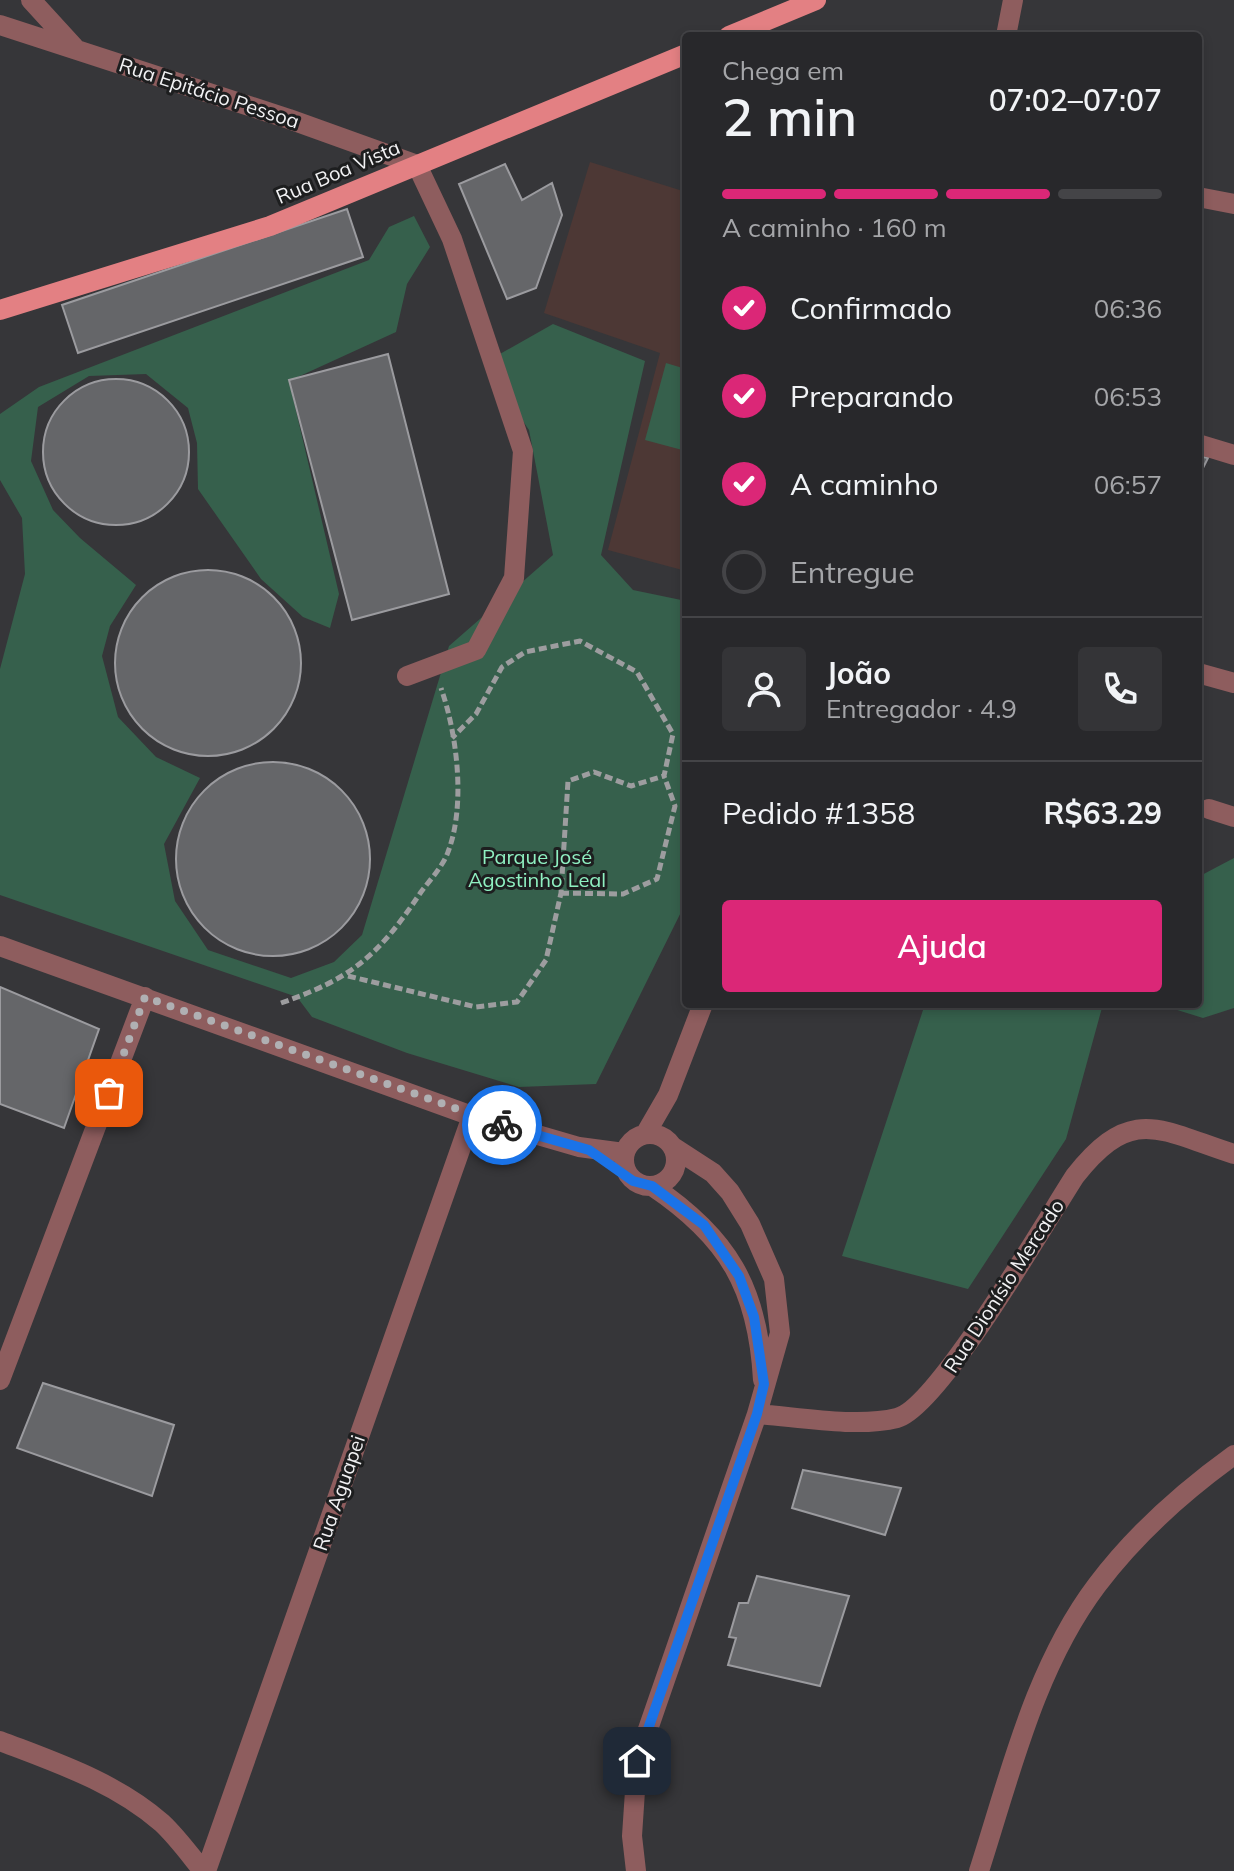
<!DOCTYPE html>
<html lang="pt">
<meta charset="utf-8">
<style>
body{margin:0;font-family:Mulish,sans-serif;background:#343437;color:#f1f3f6;height:100vh;display:flex;flex-direction:column;font-size:30px;white-space:nowrap}
*{box-sizing:border-box;margin:0}
p{font-size:26px;color:#a5a6a9}
.icon{flex:none;width:44px;height:44px;fill:none;stroke:currentColor;stroke-width:2;stroke-linecap:round;stroke-linejoin:round}
.map{position:relative;flex:1;overflow:hidden}
.panel{position:absolute;left:682px;top:32px;width:520px;height:976px;display:flex;flex-direction:column;background:#28282b;border-radius:8px;box-shadow:0 4px 12px #0003,0 0 0 2px #444447}
.panel>*{flex:none}
.pin{position:absolute;display:grid;place-items:center;width:68px;height:68px;color:#fff;margin:-34px;border-radius:16px;box-shadow:0 4px 12px #0006}
.courier{position:absolute;display:grid;place-items:center;width:80px;height:80px;margin:-40px;border:6px solid #1a73e8;border-radius:50%;background:#fff;color:#222;box-shadow:0 2px 10px #0007}
.summary em{font-style:normal;font-weight:600}
.summary div{display:flex;flex-direction:column-reverse}
.summary{display:flex;align-items:center;justify-content:space-between;height:136px;padding:0 40px}
h1{font-size:52px;font-weight:600;line-height:60px}
.bar{display:grid;grid-template-columns:repeat(4,1fr);gap:12px 8px;align-content:center;height:96px;padding:0 40px}
.bar i{height:10px;border-radius:6px;background:#444447}
.bar .on{background:#db2777}
.bar p{grid-column:span 4}
.line{display:flex;align-items:center;gap:20px;padding:0 40px;border-top:2px solid #444447}
.line div{flex:1}
.round{display:grid;place-items:center;flex:none;width:84px;height:84px;border-radius:8px;background:#343437}
ol{padding:0 40px;list-style:none}
li{display:flex;align-items:center;gap:24px;height:88px}
li p{margin-inline-start:auto}
li .icon{padding:8px;border-radius:50%;background:#db2777;color:#fff;stroke-width:4}
li:last-child{color:#a5a6a9}
li i{width:44px;height:44px;border:4px solid #444447;border-radius:50%}
.button{display:flex;gap:16px;margin-top:auto;padding:16px 40px}
.button a{flex:1;height:92px;border-radius:8px;background:#db2777;color:#fff;font-size:32px;font-weight:600;line-height:92px;text-align:center}
.map>svg:first-child{display:block}
</style>
<div class="map">
<svg width="1234" height="1871" viewBox="0 0 1234 1871">
<rect width="100%" height="100%" fill="#363639"/>
<path fill="#4d3835" d="M 590,162 L 686,192 L 686,571 L 608,550 L 660,353 L 544,313 Z"/>
<path fill="#36604c" d="M 414,216 L 430,247 L 407,284 L 396,332 L 289,381 L 339,594 L 330,628 L 303,617 L 261,579 L 198,489 L 197,443 L 188,408 L 146,374 L 89,376 L 38,407 L 31,461 L 53,510 L 80,538 L 136,585 L 110,626 L 102,656 L 118,717 L 156,757 L 200,778 L 164,844 L 175,901 L 208,950 L 291,978 L 334,962 L 362,935 L 449,646 L 553,555 L 529,430 L 484,363 L 553,324 L 645,361 L 601,555 L 633,590 L 686,601 L 686,902 L 596,1084 L 519,1087 L 407,1053 L 312,1017 L 297,997 L 0,895 L 0,669 L 25,574 L 22,518 L 0,480 L 0,414 L 39,387 L 369,260 L 389,227 Z
M 666,363 L 686,369 L 686,451 L 645,440 Z
M 1234,858 L 1234,1008 L 1203,1018 L 1158,1004 L 1198,1004 L 1198,877 Z
M 925,1004 L 1103,1004 L 1066,1139 L 968,1289 L 842,1256 Z"/>
<path fill="#656669" stroke="#9b9b9f" stroke-width="2" d="M 505,164 L 522,200 L 552,183 L 562,215 L 536,288 L 507,299 L 459,184 Z
M 347,209 L 363,257 L 78,353 L 62,305 Z
M 388,354 L 449,594 L 352,620 L 289,380 Z
M43 452a73 73 0 1 1 146 0a73 73 0 1 1-146 0Z
M 1198,456 L 1208,458 L 1198,478 Z
M115 663a93 93 0 1 1 186 0a93 93 0 1 1-186 0Z
M176 859a97 97 0 1 1 194 0a97 97 0 1 1-194 0Z
M 0,987 L 99,1029 L 64,1128 L 0,1104 Z
M 43,1383 L 174,1425 L 152,1496 L 17,1448 Z
M 803,1470 L 901,1488 L 885,1535 L 792,1508 Z
M 757,1576 L 849,1596 L 820,1686 L 728,1665 L 736,1638 L 729,1637 L 739,1603 L 748,1603 Z"/>
<g fill="none" stroke-linecap="round" stroke-linejoin="round">
<path stroke="#9d9d9f" stroke-width="5" stroke-dasharray="8 4" stroke-linecap="butt" d="M 561,893 L 623,894 L 657,879 L 675,806 L 664,776
M 348,976 L 476,1007 L 517,1002 L 546,960 L 561,893 L 568,781 L 594,772 L 631,786 L 664,776 L 673,734 L 637,672 L 580,641 L 525,652 L 502,667 L 476,714 L 452,738
M 281,1003 C 353,978 379,955 421,892 C 430,880 443,866 448,852 C 466,805 457,734 441,688"/>
<path stroke="#8e5d5e" stroke-width="20" d="M 31,0 L 74,47
M 0,25 L 289,119 L 417,165 L 452,239 L 523,451 L 514,578 L 476,650 L 407,676
M 1006,36 L 1013,0
M 1198,197 L 1234,204
M 1198,444 L 1234,455
M 1198,673 L 1234,683
M 1209,809 L 1234,817
M 0,946 L 472,1116 L 579,1147 L 624,1153
M 646,1133 L 668,1095 L 703,1004
M624 1160a26 26 0 1 1 52 0a26 26 0 1 1-52 0Z
M 652,1186 C 728,1237 758,1288 763,1380
M 0,1380 L 145,997
M 757,1414 C 798,1417 857,1428 897,1418 C 938,1408 1047,1219 1075,1176 C 1132,1104 1159,1130 1234,1154
M 0,1741 C 57,1763 115,1782 162,1823 C 177,1837 190,1855 203,1871
M 206,1871 L 472,1116
M 636,1871 L 632,1836 L 637,1761 L 757,1414 L 780,1333 L 774,1279 L 750,1224 L 730,1192 L 713,1173 L 673,1147
M 979,1871 C 1010,1775 1035,1667 1097,1585 C 1134,1536 1184,1491 1234,1455"/>
<path stroke="#e38083" stroke-width="20" d="M 729,36 L 816,0
M 0,310 L 270,226 L 686,54"/>
</g>
<g fill="none" stroke-linecap="round" stroke-linejoin="round">
<path stroke="#b0b0b3" stroke-width="8" stroke-dasharray="0 14.4" d="M 109,1093 L 145,997 L 502,1125"/>
<path stroke="#1a73e8" stroke-width="10" d="M 502,1125 L 589,1150 L 633,1181 L 652,1186 L 704,1225 L 739,1276 L 754,1317 L 764,1384 L 757,1414 L 637,1761"/>
</g>
<g text-anchor="middle" stroke-width="6" stroke-linejoin="round" paint-order="stroke">
<g font-size="20" fill="#f2f2f4" stroke="#1d1e1f">
<text transform="translate(209 93) rotate(18)" y="7">Rua Epitácio Pessoa</text>
<text transform="translate(338 172) rotate(-23)" y="7">Rua Boa Vista</text>
<text transform="translate(1004 1286) rotate(-57)" y="7">Rua Dionísio Mercado</text>
<text transform="translate(339 1493) rotate(-71)" y="7">Rua Aguapei</text>
</g>
<g font-size="20" fill="#8ff0c1" stroke="#1d1e1f">
<text x="537" y="864">Parque José<tspan x="537" dy="23">Agostinho Leal</tspan></text>
</g>
</g>
</svg>
<div class="pin" style="left:109px;top:1093px;background:#ea580c"><svg class="icon" aria-label="bag" viewBox="0 0 24 24"><path d="M5 8h14l-1 12H6zM9 8a3 3 0 0 1 6 0"/></svg></div>
<div class="pin" style="left:637px;top:1761px;background:#1f2937"><svg class="icon" aria-label="home" viewBox="0 0 24 24"><path d="M3 11l9-7 9 7M6 9v11h12V9"/></svg></div>
<div class="courier" style="left:502px;top:1125px"><svg class="icon" aria-label="bike" viewBox="0 0 24 24"><circle cx="6" cy="16" r="4"/><circle cx="18" cy="16" r="4"/><path d="M6 16l4-8h5l3 8M10 8l3 8H6M13 5h3"/></svg></div>
<section class="panel">
<div class="summary"><div><h1>2 min</h1><p>Chega em</p></div><em>07:02–07:07</em></div>
<div class="bar"><i class="on"></i><i class="on"></i><i class="on"></i><i></i><p>A caminho · 160 m</p></div>
<ol>
<li><svg class="icon" aria-label="check" viewBox="0 0 24 24"><path d="M5 12l5 5 9-10"/></svg>Confirmado<p>06:36</p></li>
<li><svg class="icon" aria-label="check" viewBox="0 0 24 24"><path d="M5 12l5 5 9-10"/></svg>Preparando<p>06:53</p></li>
<li><svg class="icon" aria-label="check" viewBox="0 0 24 24"><path d="M5 12l5 5 9-10"/></svg>A caminho<p>06:57</p></li>
<li><i></i>Entregue</li>
</ol>
<div class="line" style="height:144px"><a class="round"><svg class="icon" aria-label="person" viewBox="0 0 24 24"><circle cx="12" cy="8" r="4"/><path d="M4 21q1-7 8-7t8 7"/></svg></a><div><b>João</b><p>Entregador · 4.9</p></div><a class="round"><svg class="icon" aria-label="phone" viewBox="0 0 24 24"><path d="M5 4h4l2 5-3 2q2 4 5 5l2-3 5 2v4C11 20 4 13 5 4z"/></svg></a></div>
<div class="line" style="height:104px"><div>Pedido #1358</div><b>R$63.29</b></div>
<div class="button"><a>Ajuda</a></div>
</section>
</div>
